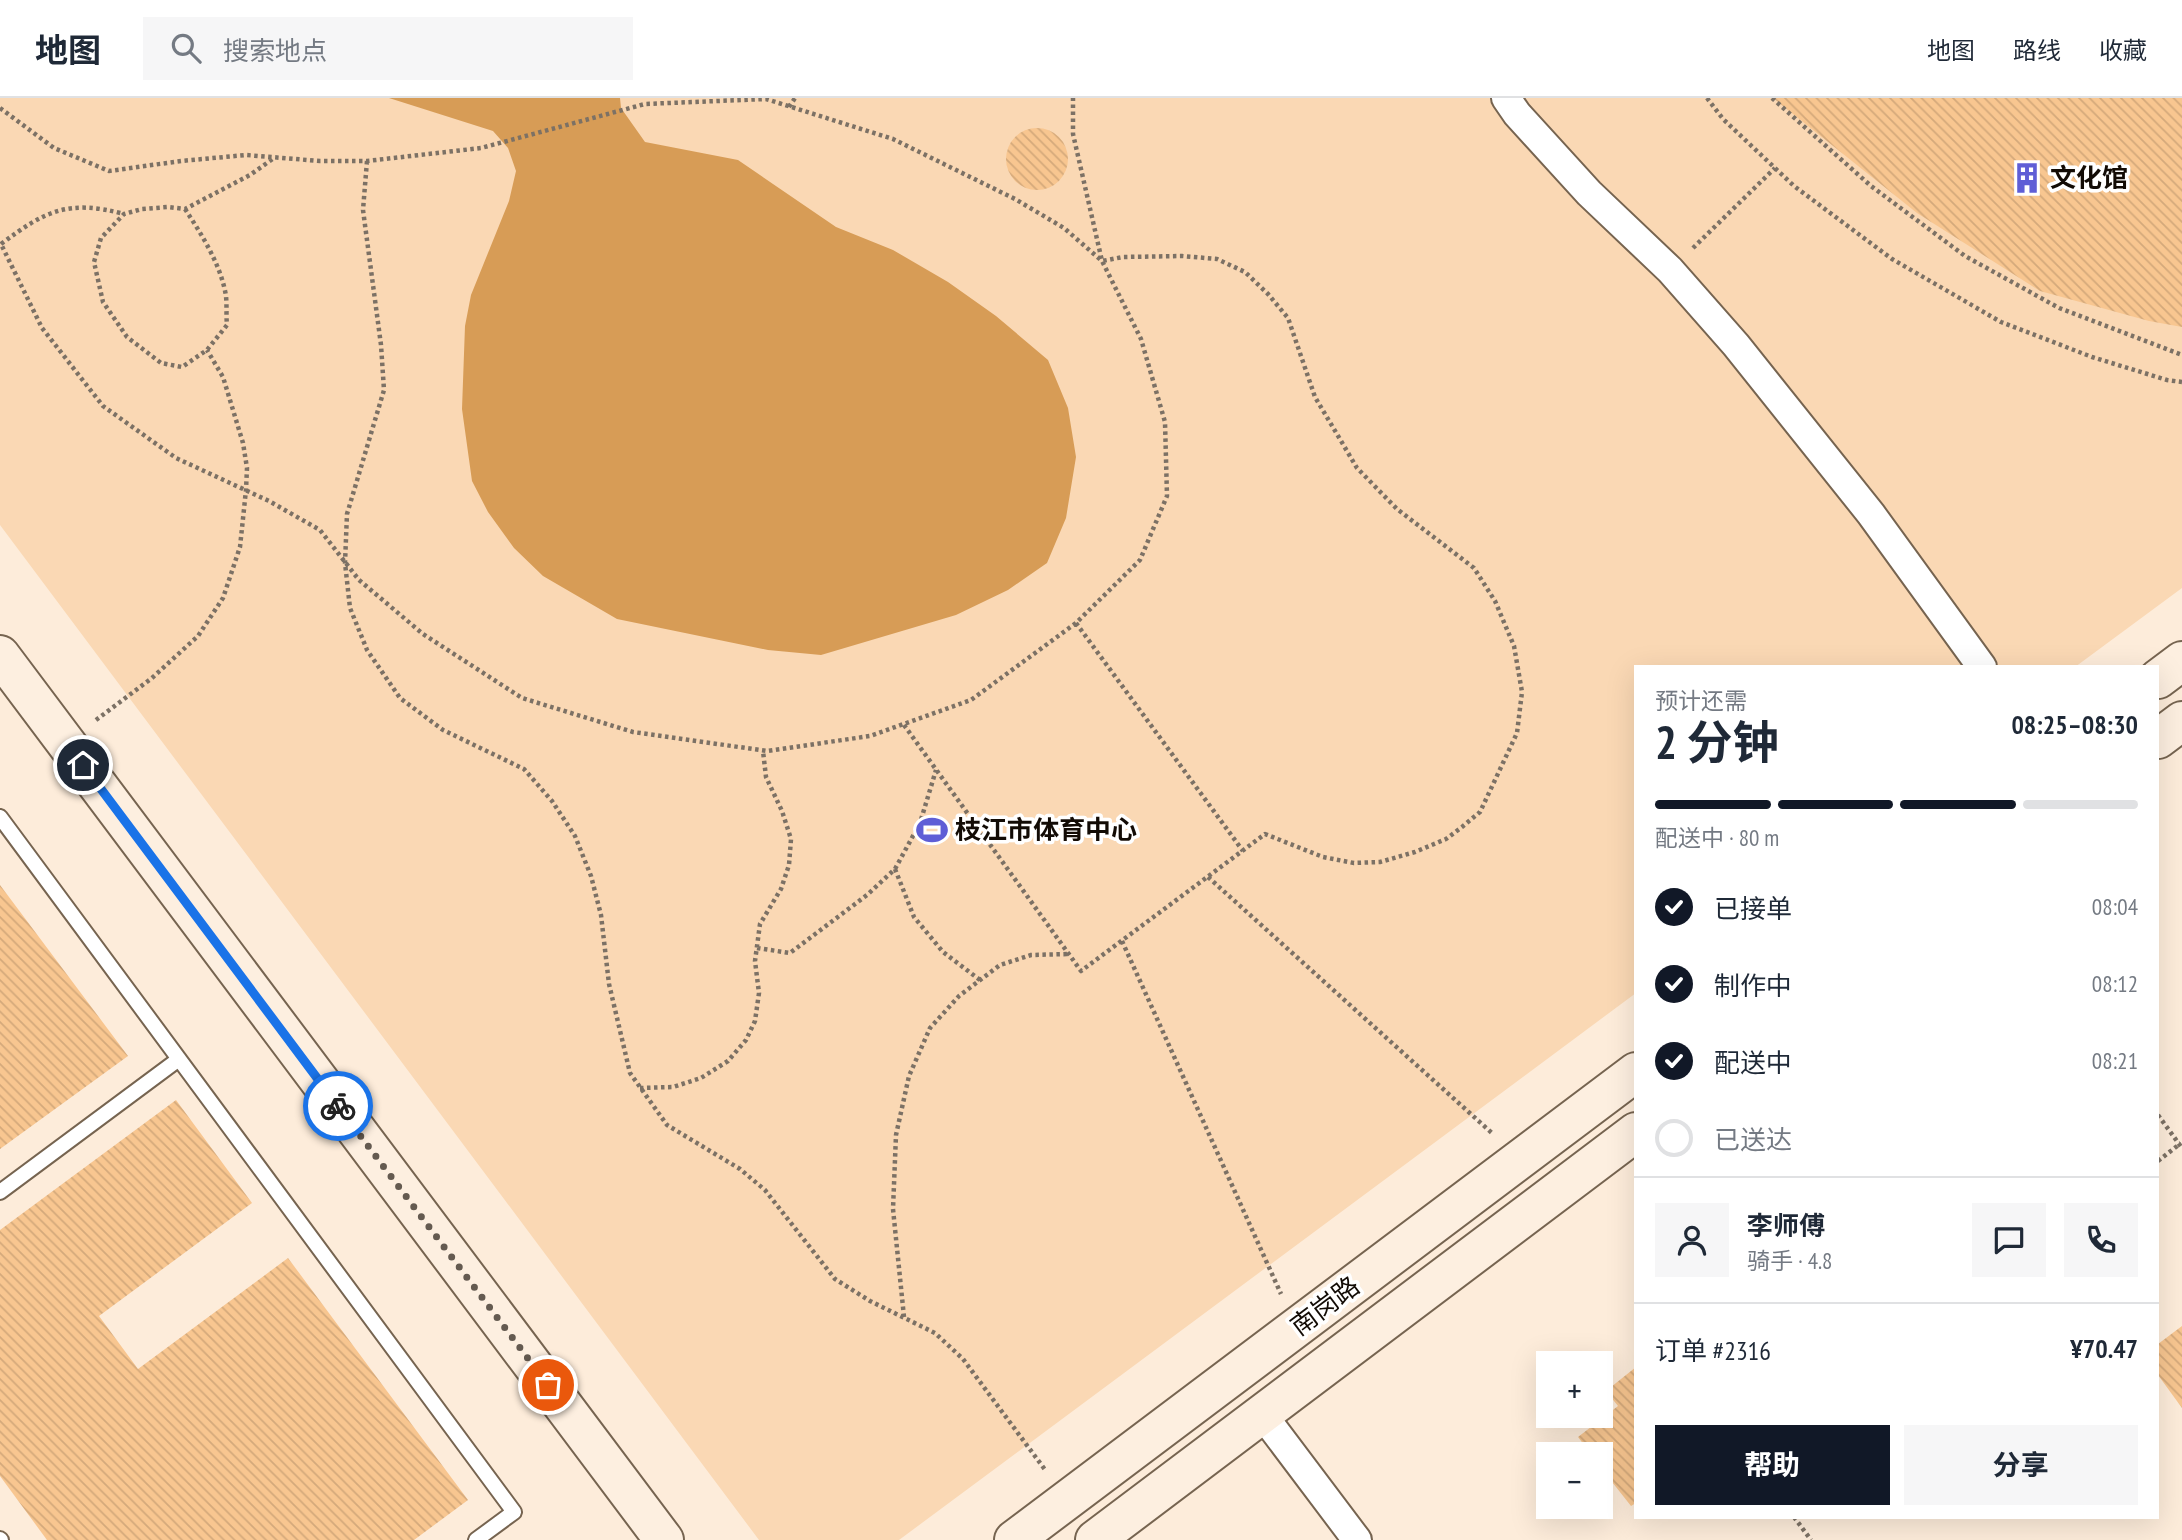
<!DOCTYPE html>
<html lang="zh">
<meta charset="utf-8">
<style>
body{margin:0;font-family:"PT Sans Narrow","Noto Sans SC",sans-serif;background:#f6f6f7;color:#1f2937;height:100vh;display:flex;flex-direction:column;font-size:26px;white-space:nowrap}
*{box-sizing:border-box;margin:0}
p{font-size:23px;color:#747a83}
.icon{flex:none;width:38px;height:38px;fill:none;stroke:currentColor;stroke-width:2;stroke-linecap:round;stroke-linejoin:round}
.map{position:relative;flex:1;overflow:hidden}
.panel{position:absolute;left:1634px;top:567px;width:525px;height:854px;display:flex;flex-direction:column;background:#fff;border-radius:0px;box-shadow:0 7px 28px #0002}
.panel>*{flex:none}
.buttons{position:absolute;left:1536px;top:1253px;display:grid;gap:14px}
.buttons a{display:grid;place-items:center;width:77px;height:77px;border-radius:0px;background:#fff;box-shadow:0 7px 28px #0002;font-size:35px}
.pin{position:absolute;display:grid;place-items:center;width:60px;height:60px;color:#fff;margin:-30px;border:4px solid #fff;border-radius:50%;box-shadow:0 2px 7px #0007}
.courier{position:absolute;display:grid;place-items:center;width:70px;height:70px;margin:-35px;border:5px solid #1a73e8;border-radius:50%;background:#fff;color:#222;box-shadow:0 2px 9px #0007}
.summary em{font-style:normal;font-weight:700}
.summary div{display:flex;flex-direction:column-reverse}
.summary{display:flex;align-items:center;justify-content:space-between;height:119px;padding:0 21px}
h1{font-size:46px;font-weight:700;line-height:52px}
.bar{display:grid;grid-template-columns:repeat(4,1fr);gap:10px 7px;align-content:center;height:84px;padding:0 21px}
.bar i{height:9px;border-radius:5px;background:#e0e1e3}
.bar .active{background:#111827}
.bar p{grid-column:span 4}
.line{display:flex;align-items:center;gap:18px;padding:0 21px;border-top:2px solid #e0e1e3}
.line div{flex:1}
.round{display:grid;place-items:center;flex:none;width:74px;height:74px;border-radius:0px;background:#f6f6f7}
ol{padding:0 21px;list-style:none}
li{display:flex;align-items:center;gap:21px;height:77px}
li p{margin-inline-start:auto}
li .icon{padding:7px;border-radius:50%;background:#111827;color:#fff;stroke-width:4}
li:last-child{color:#747a83}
li i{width:38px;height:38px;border:4px solid #e0e1e3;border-radius:50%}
.cta{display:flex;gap:14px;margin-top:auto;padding:14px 21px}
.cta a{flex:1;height:80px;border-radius:0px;background:#111827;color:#fff;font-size:28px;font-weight:700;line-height:80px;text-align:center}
.cta a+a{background:#f6f6f7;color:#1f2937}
header{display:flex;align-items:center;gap:42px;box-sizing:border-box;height:98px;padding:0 35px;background:#fff;border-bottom:2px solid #e0e1e3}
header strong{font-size:33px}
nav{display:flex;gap:38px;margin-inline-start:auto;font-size:24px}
.search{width:490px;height:63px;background:#f6f6f7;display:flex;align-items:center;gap:18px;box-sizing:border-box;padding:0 24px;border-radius:0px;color:#747a83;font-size:26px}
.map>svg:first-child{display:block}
</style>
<header>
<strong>地图</strong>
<div class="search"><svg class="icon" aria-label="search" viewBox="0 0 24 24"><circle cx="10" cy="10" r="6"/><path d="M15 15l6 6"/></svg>搜索地点</div>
<nav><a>地图</a><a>路线</a><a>收藏</a></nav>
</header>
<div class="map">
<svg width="2182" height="1442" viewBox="0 0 2182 1442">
<defs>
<pattern id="building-back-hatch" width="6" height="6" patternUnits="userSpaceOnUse" patternTransform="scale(1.75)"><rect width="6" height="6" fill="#f8c690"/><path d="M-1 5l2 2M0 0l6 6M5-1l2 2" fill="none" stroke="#d4a97b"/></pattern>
</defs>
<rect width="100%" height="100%" fill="#fdecda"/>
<path fill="#fad8b4" d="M 0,0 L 2182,0 L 2182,490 L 2075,569 L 1636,569 L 1636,895 L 899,1442 L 759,1442 L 0,427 Z"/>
<path fill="#d79c56" d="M 389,0 L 620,0 L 621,10 L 645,44 L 738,62 L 836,129 L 893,152 L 948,184 L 996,218 L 1048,262 L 1068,310 L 1076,359 L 1066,420 L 1047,465 L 1008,492 L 956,517 L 821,557 L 768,552 L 617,521 L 543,478 L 514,450 L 488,414 L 472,383 L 462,311 L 465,228 L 471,197 L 509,103 L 516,73 L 508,50 L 493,33 Z"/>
<path fill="url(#building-back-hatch)" d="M 1773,0 L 2182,0 L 2182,229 L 2149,223 L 2040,193 L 1917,115 Z
M1006 61a31 31 0 1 1 62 0a31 31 0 1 1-62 0Z
M 0,787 L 128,958 L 0,1051 Z
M 176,1002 L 252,1105 L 99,1218 L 138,1271 L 288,1160 L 468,1402 L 414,1442 L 47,1442 L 0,1378 L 0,1132 Z
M 2182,1228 L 2182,1310 L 2158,1277 L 2158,1246 Z
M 1636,1269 L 1636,1405 L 1631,1408 L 1601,1370 L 1601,1356 L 1591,1356 L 1578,1339 L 1618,1308 L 1606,1293 Z"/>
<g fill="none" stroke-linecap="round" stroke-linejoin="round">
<defs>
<path id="lane" d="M 0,719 L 514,1414 L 476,1442
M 0,1094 L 179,961
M 0,1441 L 1,1442"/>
<path id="street" d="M 1506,0 L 1517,16 L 1589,95 L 1670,172 L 1736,247 L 1871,416 L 1982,569
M 1262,1316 L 1357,1442"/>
<path id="secondary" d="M 0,557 L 664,1442
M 2158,581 L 2182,563
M 2158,641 L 2182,623
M 1014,1442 L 1636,974
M 1095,1442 L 1636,1034"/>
</defs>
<use href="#lane" stroke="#766450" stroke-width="18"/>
<use href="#street" stroke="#766450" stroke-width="32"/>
<use href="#secondary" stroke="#766450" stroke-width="42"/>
<path stroke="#7c7165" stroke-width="4.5" stroke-dasharray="3.5 3.5" stroke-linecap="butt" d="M 1707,0 L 1723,21 L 1794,88 L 1892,161 L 2001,224 L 2092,259 L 2167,282 L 2182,284
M 1772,0 L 1871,88 L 1965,158 L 2059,210 L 2182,257
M 789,9 L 795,0
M 0,10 L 54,50 L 109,73 L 181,63 L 246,57 L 320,63 L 367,63 L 481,50 L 645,6 L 766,1 L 893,41 L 1015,101 L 1064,130 L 1102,163 L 1141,241 L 1165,324 L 1167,398 L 1140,462 L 1076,525 L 971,602 L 870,638 L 767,653 L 633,634 L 522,600 L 423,536 L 359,482 L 320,432 L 269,403 L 176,360 L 103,308 L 42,230 L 0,144
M 367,63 L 363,112 L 381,247 L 384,292 L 347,416 L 345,465 L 350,510 L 367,552 L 400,600 L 443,632 L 524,671 L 552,703 L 575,738 L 591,778 L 601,817 L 609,886 L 630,975 L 667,1027 L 740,1071 L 765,1092 L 835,1181 L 870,1203 L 935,1235 L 963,1261 L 1046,1373
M 185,111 C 202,137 221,167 226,198 C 227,208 226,218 227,227 L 207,252 L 182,269 L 161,265 L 127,239 L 103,204 L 94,164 L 101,140 L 124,116 L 142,111 L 168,109 L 185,111 L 250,77 L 274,60
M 1,146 C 45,113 68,101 124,116
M 1693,150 L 1775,70
M 1076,525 L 1243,753
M 96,622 L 152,580 L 198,538 L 223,500 L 240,449 L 246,392 L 247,370 L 243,345 L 223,279 L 207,252
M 904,627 L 1081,873 L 1265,736 L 1323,759 L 1354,765 L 1380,764 L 1415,754 L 1446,741 L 1462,729 L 1480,714 L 1517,635 L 1522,594 L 1514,548 L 1495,503 L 1474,470 L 1397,411 L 1357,370 L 1315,299 L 1288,220 L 1268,196 L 1245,174 L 1217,161 L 1182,158 L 1123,159 L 1102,163 L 1073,36 L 1073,0
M 895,771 L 914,819 L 943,854 L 980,882
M 1208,779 L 1493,1036
M 1122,843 L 1281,1196
M 757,850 L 790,855 L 867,797 L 895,771 L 920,725 L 936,672
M 640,990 L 673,989 L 701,980 L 728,963 L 746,942 L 755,923 L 759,895 L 755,863 L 760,826 L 781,791 L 789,767 L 791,741 L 782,713 L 766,679 L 763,653
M 2158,1017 L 2182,1050
M 2158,1063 L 2181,1045
M 904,1219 L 893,1111 L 896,1037 L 909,978 L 930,930 L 959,898 L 1000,867 L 1031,857 L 1069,856
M 1794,1419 L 1811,1442"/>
<use href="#lane" stroke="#fff" stroke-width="14"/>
<use href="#street" stroke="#fff" stroke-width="28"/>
<use href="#secondary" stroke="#fdefe0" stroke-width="38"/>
</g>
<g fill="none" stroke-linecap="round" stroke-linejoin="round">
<path stroke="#645a50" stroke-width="7" stroke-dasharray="0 12.6" d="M 338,1008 L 548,1287"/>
<path stroke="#1a73e8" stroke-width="9" d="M 83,667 L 338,1008"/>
</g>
<defs>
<symbol id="building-bare" viewBox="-9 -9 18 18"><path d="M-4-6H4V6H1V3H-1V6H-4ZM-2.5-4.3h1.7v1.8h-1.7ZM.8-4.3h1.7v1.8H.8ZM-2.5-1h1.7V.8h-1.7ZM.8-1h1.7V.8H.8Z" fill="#5f5ed6" stroke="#fff" stroke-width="2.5" paint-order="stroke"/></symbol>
<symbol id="stadium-bare" viewBox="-9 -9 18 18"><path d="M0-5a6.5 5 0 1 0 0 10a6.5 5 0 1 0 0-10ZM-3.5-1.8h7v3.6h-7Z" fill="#5f5ed6" stroke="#fff" stroke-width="2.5" paint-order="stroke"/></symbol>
</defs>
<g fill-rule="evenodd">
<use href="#building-bare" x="2005" y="58" width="44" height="44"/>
<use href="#stadium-bare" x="910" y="710" width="44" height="44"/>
</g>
<g text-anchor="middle" stroke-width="7" stroke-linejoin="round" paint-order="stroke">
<g font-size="26" font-weight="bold" fill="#120b05" stroke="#fff" text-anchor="start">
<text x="2050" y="89">文化馆</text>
<text x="955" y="741">枝江市体育中心</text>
</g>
<g font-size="26" fill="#120b05" stroke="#fff">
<text transform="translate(1325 1208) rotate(-37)" y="9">南岗路</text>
</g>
</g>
</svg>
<div class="buttons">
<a>+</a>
<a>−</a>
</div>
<div class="pin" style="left:548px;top:1287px;background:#ea580c"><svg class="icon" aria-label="bag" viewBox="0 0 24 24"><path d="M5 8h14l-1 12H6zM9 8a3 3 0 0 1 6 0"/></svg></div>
<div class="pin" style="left:83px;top:667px;background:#1f2937"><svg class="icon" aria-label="home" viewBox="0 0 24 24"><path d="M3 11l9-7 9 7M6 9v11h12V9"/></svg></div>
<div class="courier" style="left:338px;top:1008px"><svg class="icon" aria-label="bike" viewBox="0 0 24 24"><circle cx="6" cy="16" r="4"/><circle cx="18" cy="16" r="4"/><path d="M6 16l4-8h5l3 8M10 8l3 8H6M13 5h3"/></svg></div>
<section class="panel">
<div class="summary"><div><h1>2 分钟</h1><p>预计还需</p></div><em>08:25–08:30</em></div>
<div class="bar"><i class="active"></i><i class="active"></i><i class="active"></i><i></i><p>配送中 · 80 m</p></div>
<ol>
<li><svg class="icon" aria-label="check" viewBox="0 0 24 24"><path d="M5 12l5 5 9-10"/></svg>已接单<p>08:04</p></li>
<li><svg class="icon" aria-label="check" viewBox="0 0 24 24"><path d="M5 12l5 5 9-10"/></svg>制作中<p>08:12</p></li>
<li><svg class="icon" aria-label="check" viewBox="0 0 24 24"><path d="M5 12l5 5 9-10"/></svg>配送中<p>08:21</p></li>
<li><i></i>已送达</li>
</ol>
<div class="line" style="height:126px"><a class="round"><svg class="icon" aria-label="person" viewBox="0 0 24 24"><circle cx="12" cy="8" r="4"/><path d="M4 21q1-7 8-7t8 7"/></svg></a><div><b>李师傅</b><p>骑手 · 4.8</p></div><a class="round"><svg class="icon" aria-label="chat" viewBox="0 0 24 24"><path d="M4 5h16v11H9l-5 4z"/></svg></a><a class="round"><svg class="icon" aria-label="phone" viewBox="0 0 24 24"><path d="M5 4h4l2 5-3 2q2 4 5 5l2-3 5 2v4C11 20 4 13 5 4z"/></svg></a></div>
<div class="line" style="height:91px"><div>订单 #2316</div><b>¥70.47</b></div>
<div class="cta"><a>帮助</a><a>分享</a></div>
</section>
</div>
